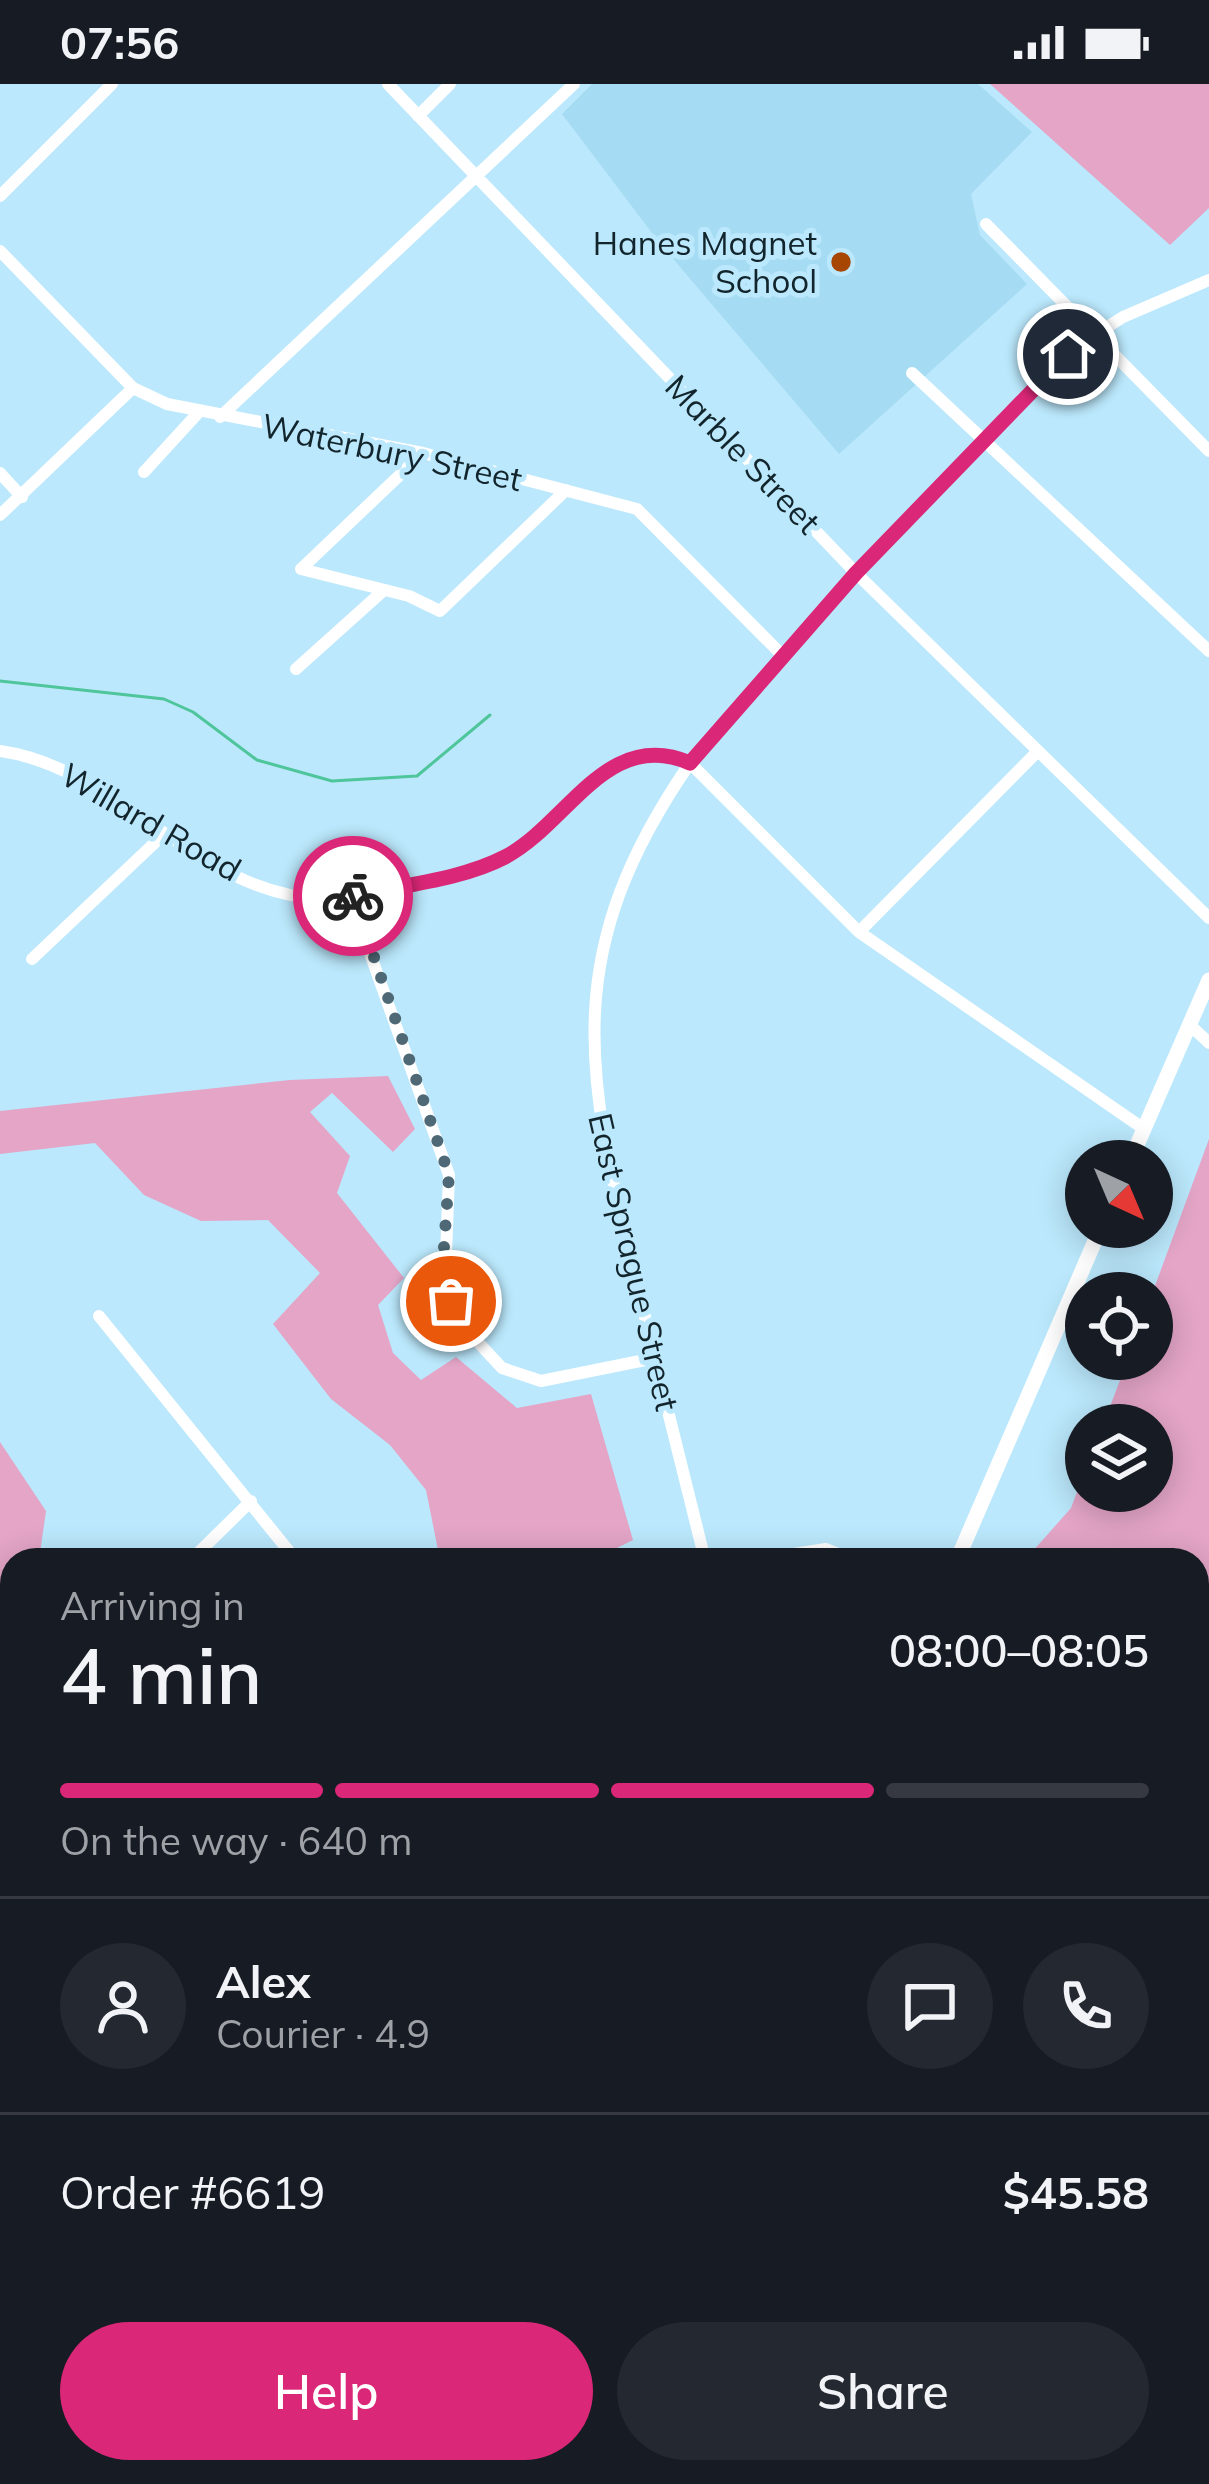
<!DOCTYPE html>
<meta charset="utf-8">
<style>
body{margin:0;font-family:Mulish,sans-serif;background:#242831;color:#f1f3f6;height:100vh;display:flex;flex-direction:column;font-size:45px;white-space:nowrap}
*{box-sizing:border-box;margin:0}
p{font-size:39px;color:#9ea1a6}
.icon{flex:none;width:66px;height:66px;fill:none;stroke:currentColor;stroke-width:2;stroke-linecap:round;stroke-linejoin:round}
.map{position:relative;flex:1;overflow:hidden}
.drawer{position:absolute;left:0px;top:1464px;width:1209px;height:936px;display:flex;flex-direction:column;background:#171b24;border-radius:36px 36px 0 0;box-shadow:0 6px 30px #0003}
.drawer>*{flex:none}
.needle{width:78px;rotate:136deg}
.tools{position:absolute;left:1065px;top:1056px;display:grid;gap:24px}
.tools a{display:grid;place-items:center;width:108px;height:108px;border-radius:50%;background:#171b24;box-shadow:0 6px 30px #0003;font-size:60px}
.pin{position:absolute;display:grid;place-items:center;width:102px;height:102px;color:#fff;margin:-51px;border:6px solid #fff;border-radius:50%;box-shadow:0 3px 12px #0007}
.courier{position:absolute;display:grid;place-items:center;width:120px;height:120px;margin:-60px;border:9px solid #db2777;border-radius:50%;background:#fff;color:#222;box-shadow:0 3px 15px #0007}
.headline em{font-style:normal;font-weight:600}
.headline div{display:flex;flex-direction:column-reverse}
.headline{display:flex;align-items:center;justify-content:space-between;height:204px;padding:0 60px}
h1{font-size:78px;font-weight:600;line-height:90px}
.bar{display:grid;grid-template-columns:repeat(4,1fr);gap:18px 12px;align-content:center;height:144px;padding:0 60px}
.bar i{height:15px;border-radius:9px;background:#363941}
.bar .active{background:#db2777}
.bar p{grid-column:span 4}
.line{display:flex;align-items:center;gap:30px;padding:0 60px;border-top:3px solid #363941}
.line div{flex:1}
.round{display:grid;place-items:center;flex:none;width:126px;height:126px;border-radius:63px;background:#242831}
.cta{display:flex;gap:24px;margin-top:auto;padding:24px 60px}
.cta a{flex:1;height:138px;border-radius:72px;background:#db2777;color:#fff;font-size:48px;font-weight:600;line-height:138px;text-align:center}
.cta a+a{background:#242831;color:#f1f3f6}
.status{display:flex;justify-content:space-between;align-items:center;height:84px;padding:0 60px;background:#171b24;direction:ltr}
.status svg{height:33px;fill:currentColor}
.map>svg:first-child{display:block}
</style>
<div class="status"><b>07:56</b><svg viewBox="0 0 49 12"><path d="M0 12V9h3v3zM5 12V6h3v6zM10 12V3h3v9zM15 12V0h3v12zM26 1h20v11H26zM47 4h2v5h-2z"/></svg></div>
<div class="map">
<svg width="1209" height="2400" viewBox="0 0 1209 2400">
<rect width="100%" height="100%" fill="#bbe8fc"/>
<path fill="#a6dcf3" d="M 592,0 L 978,0 L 1032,48 L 971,110 L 980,151 L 1027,200 L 839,370 L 658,157 L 562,30 Z"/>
<path fill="#e4a5c7" d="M 990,0 L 1209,0 L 1209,124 L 1170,161 Z
M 388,992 L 415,1045 L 393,1068 L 332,1009 L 310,1028 L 350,1072 L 337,1109 L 404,1194 L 378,1221 L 393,1269 L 421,1296 L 456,1273 L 517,1324 L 591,1310 L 633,1456 L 605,1470 L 605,1476 L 440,1476 L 426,1406 L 390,1361 L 331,1315 L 273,1240 L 320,1189 L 268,1136 L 201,1137 L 144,1111 L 95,1059 L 0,1070 L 0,1027 L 290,996 Z
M 1209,1055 L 1209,1603 L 1197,1599 L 1197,1476 L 1025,1476 L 1071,1424 L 1086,1384 L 1086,1407 L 1152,1407 L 1152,1341 L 1103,1341 L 1128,1275 L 1152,1275 L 1152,1210 Z
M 0,1358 L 46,1427 L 39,1476 L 12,1476 L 12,1535 L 0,1558 Z
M 0,1630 L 12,1644 L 12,2388 L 52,2388 L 35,2395 L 0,2388 Z
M 309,2388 L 413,2388 L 404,2400 L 320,2400 Z"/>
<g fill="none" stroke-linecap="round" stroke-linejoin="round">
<path stroke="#4ec59a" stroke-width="3" d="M 0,597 L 164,615 L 193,628 L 257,676 L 332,697 L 417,692 L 490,631"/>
<path stroke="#fff" stroke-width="12" d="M 388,0 L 856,489 L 1209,834
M 418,32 L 450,0
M 0,112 L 112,0
M 986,140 L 1209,367
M 0,167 L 133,304 L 167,320 L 423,369 L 637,425 L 783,572
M 912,289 L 1209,567
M 220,333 L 574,0
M 144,388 L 198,329
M 0,389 L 22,413
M 0,431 L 133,304
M 301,485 L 409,512 L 440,527 L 566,406
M 301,485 L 423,369
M 296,585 L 384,506
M 0,667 C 126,684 212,831 348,813 C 396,807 455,794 500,776 C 568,747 604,640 690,679 L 859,848 L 1144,1045
M 350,813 L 449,1091 L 445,1198 L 463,1242 L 502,1284 L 541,1297 L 655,1274
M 859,848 L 1036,669
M 32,875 L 163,751
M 1190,941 L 1209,959
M 99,1232 L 296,1476
M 191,1476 L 251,1417
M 705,1476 C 681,1381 658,1287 635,1192 C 584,985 561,866 690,679 L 856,489 L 1076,263 L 1123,233 L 1209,196
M 754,1476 L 826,1465 L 854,1476
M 1197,1662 L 1209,1666
M 1197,1839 L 1209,1823
M 1197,1955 L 1209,1962
M 1197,2078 L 1209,2085
M 1197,2308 L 1209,2320
M 118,2388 L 129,2400
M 540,2400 L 547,2388"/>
<path stroke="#fff" stroke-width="15" d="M 1130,1077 L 1209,896
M 957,1476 L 1101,1143
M 795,2400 L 799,2388"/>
</g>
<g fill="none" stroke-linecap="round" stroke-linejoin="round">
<path stroke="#4e6975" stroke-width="12" stroke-dasharray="0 21.6" d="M 353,812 L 449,1091 L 443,1177 L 451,1217"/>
<path stroke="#db2777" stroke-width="15" d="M 353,812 C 401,801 461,796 505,773 C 568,740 607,643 690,679 L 856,489 L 1068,270"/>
</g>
<circle fill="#a74603" stroke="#bbe8fc" stroke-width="4.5" cx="841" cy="178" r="12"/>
<g text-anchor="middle" stroke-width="10" stroke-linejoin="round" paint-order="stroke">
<g font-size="33" fill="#13252c" stroke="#bbe8fc" text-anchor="end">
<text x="817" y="171">Hanes Magnet<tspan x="817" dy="38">School</tspan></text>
</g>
<g font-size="33" fill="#13252c" stroke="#bbe8fc">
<text transform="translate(392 368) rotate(12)" y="12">Waterbury Street</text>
<text transform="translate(743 370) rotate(46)" y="12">Marble Street</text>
<text transform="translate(151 738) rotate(30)" y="12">Willard Road</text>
<text transform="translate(634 1178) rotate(77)" y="12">East Sprague Street</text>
</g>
</g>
</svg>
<div class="tools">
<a><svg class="needle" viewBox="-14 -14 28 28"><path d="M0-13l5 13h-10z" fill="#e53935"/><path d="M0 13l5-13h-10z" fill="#9ea1a6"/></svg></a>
<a><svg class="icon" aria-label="locate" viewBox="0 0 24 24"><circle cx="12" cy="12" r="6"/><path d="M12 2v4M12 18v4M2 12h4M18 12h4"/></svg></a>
<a><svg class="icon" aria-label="layers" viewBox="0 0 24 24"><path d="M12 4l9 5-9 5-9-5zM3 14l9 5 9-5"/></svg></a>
</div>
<div class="pin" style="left:451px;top:1217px;background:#ea580c"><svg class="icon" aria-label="bag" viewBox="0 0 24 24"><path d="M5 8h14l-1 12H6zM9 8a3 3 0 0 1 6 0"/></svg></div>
<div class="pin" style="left:1068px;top:270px;background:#1f2937"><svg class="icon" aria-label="home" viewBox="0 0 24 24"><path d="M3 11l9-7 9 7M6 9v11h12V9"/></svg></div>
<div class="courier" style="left:353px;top:812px"><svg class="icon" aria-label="bike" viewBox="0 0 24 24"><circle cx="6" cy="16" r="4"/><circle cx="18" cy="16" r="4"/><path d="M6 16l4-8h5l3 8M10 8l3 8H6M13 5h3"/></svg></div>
<section class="drawer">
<div class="headline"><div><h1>4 min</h1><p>Arriving in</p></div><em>08:00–08:05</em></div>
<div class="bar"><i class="active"></i><i class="active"></i><i class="active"></i><i></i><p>On the way · 640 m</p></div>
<div class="line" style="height:216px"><a class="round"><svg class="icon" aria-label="person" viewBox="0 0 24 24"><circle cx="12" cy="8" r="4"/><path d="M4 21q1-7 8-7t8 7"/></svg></a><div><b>Alex</b><p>Courier · 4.9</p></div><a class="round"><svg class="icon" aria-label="chat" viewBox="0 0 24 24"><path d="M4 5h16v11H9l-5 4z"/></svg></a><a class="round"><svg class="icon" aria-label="phone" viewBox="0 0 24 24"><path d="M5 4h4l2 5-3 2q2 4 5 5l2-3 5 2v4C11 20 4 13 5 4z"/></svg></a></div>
<div class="line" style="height:156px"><div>Order #6619</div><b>$45.58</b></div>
<div class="cta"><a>Help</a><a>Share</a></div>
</section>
</div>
